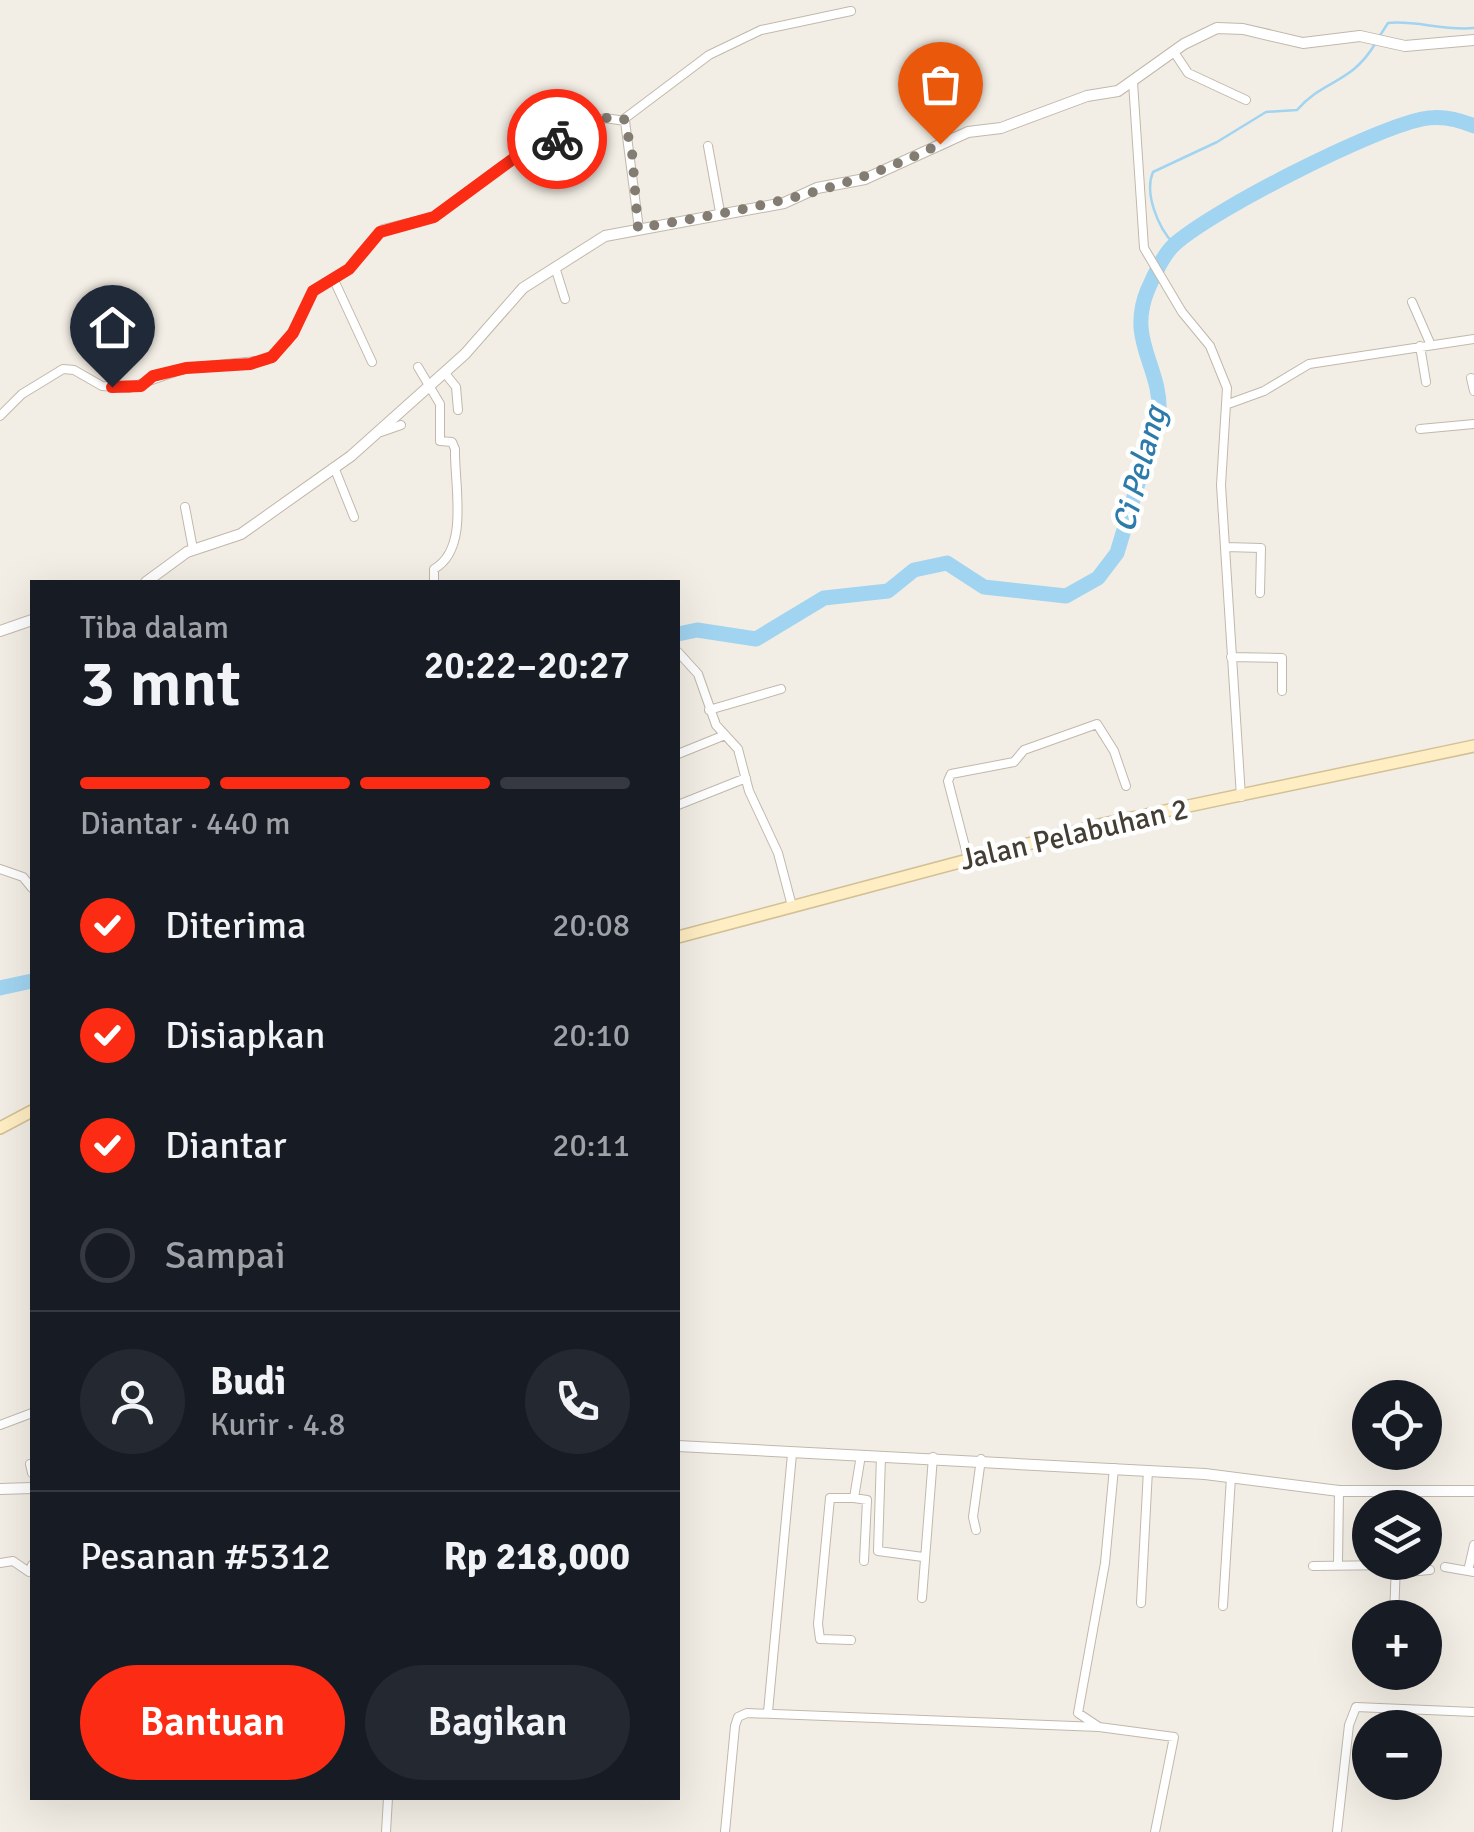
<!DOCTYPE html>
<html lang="id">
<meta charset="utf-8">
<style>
body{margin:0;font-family:Signika,sans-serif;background:#242831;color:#f1f3f6;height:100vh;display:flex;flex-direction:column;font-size:38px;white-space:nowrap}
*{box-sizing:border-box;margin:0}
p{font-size:32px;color:#9ea1a6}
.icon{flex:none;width:55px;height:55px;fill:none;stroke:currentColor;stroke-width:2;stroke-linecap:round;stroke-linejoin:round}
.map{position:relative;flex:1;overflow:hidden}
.details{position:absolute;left:30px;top:580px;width:650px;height:1220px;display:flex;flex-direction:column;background:#171b24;border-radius:0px;box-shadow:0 10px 40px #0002}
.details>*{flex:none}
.controls{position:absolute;left:1352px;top:1380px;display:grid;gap:20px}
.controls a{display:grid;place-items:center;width:90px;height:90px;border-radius:50%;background:#171b24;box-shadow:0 10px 40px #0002;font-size:50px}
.pin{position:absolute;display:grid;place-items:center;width:85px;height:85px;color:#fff;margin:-102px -42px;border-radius:50% 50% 50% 0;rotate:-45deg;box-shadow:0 0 10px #0007}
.pin .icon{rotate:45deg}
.courier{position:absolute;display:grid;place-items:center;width:100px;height:100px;margin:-50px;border:8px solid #fb2b14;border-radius:50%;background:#fff;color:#222;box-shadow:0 2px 12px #0007}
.overview em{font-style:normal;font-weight:600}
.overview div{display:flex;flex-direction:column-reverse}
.overview{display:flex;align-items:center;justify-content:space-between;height:170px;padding:0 50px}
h1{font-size:65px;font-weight:600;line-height:75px}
.bar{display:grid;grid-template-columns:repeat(4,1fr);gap:15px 10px;align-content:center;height:120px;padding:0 50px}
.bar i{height:12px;border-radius:8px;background:#363941}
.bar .selected{background:#fb2b14}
.bar p{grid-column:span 4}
.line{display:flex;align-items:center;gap:25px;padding:0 50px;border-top:2px solid #363941}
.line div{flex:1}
.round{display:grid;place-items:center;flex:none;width:105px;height:105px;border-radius:52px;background:#242831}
ol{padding:0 50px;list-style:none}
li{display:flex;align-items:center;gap:30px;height:110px}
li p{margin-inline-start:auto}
li .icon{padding:10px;border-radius:50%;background:#fb2b14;color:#fff;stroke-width:4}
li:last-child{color:#9ea1a6}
li i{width:55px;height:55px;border:5px solid #363941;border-radius:50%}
.button{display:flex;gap:20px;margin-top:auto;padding:20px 50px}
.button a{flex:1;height:115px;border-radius:60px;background:#fb2b14;color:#fff;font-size:40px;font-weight:600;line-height:115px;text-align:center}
.button a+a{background:#242831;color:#f1f3f6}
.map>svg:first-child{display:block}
</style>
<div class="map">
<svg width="1474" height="1832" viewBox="0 0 1474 1832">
<rect width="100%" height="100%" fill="#f3eee5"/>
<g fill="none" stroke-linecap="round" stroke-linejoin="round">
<path stroke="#a1d4f1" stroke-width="2.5" d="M 1379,37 L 1388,23 C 1416,20 1443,31 1474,28
M 1174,244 C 1158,228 1144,193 1153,172 L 1217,142 L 1266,112 L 1297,110 C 1324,79 1351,84 1375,44"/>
<path stroke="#a1d4f1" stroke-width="15" d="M 678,634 L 697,630 L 756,639 L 824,598 L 888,591 L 914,570 L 947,563 L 984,587 L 1066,596 L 1098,578 L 1117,553 L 1159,414 C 1162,366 1126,341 1148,289 C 1155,274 1163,254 1176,243 C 1217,208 1370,130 1422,119 C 1440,115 1458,119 1474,126
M 0,988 L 32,981"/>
<defs>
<path id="minor" d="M 1174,52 L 1188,73 L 1246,100
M 1133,82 L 1144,248 L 1182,312 L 1210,346 L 1227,388 L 1221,485 L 1241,797
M 624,119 L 709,55 L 761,30 L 851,11
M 708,146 L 720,212
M 555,267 L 565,299
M 333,278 L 372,362
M 1412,302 L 1430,343
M 1420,346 L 1426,382
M 418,367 L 440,404 L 440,441 L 452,442 L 455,449 C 454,484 470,549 434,569 L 434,582
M 444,372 L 456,387 L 458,410
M 1471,378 L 1474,391
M 1228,404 L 1264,391 L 1309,364 L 1474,339
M 0,416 L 22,394 L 63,369 L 74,370 L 102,386 L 129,388 L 186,368 L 266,360 L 287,342 L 313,291 L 349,269 L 383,229 L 433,217 L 502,166 L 544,143 L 570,136 L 605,118 L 625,121 L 639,229
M 1420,429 L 1474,424
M 381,432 L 401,425
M 334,467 L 354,517
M 185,507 L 193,549
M 1226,547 L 1261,548 L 1260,593
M 678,652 L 698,674 L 716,725 L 738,749 L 749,791 L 778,853 L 792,906
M 1231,657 L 1282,658 L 1282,691
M 709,710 L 781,689
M 678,754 L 725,735
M 678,805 L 746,778
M 968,858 L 948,781 L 951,774 L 1014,762 L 1024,750 L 1097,724 L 1114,751 L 1126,786
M 0,869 L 23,877 L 32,888
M 0,1425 L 32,1413
M 861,1455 L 854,1498 L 867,1500 L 864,1561
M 881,1456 L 878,1551 L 923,1557
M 30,1464 L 32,1473
M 1397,1491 L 1397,1508
M 976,1530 L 973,1517 L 981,1459
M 0,1563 L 13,1561 L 29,1572 L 32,1565
M 1338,1564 L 1339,1491
M 1313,1566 L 1395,1565
M 1445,1567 L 1474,1572
M 1468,1571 L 1474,1545
M 1395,1573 L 1430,1570
M 922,1598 L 933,1457
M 1141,1603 L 1148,1470
M 1223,1606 L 1231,1477
M 1394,1618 L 1396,1562
M 851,1640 L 820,1639 L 818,1624 L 830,1498 L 854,1498
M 768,1712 L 792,1454
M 1099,1727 L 1174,1737 L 1155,1832
M 386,1832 L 388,1798
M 725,1832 L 735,1726 L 738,1717 L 747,1713 L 1099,1727 L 1078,1713 L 1105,1563 L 1114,1468
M 1337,1832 L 1349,1725 L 1356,1707 L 1474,1712"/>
<path id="tertiary" d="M 146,582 L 187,552 L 241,534 L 351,456 L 465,354 L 523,288 L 605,236 L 784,203 L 817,188 L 865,179 L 968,132 L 1001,128 L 1087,96 L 1118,91 L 1184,44 L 1217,28 L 1243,29 L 1303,43 L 1360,36 L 1405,46 L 1474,40
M 0,631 L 32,620
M 678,1446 L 1205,1474 L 1339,1491 L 1474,1491
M 0,1489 L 32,1488"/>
<path id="secondary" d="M 678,937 L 1103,824 L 1474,746
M 0,1128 L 32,1111"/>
</defs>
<use href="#minor" stroke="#c1b8ab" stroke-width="10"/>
<use href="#tertiary" stroke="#c1b8ab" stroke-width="12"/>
<use href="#secondary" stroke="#d3c095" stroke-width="14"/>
<use href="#minor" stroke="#fff" stroke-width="8"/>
<use href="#tertiary" stroke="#fff" stroke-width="10"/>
<use href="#secondary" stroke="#ffedc3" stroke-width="11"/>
</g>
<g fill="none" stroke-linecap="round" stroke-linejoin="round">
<path stroke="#827c73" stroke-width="10" stroke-dasharray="0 18" d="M 557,139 L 605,118 L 624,119 L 632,152 L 638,228 C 743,211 845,192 940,144"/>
<path stroke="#fb2b14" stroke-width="12" d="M 112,387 L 141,386 L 153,376 L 186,368 L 250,364 L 272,357 L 293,333 L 313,291 L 349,269 L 380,232 L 434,217 L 517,156 L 557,139"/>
</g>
<g text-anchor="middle" stroke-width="9" stroke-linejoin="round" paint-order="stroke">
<g font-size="30" fill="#453e35" stroke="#fff">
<text transform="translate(1074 834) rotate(-13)" y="10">Jalan Pelabuhan 2</text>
</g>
<g font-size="32" font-style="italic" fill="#2c7baa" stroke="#fff">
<text transform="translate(1139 469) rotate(-75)" y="11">Ci Pelang</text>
</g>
</g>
</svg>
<div class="controls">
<a><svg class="icon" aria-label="locate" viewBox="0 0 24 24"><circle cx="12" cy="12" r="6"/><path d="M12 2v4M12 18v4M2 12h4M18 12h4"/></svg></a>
<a><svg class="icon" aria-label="layers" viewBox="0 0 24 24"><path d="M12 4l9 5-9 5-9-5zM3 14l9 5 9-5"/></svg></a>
<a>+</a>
<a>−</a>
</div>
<div class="pin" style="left:940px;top:144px;background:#ea580c"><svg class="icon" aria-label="bag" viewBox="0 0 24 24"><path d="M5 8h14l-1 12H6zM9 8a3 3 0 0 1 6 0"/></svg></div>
<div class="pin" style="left:112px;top:387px;background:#1f2937"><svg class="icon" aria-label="home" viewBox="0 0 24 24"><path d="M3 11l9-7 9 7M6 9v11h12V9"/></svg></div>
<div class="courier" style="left:557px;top:139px"><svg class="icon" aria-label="bike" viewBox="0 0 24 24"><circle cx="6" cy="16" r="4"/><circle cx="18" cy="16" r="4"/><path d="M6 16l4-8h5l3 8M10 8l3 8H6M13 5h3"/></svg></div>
<section class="details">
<div class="overview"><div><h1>3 mnt</h1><p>Tiba dalam</p></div><em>20:22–20:27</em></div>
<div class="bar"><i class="selected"></i><i class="selected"></i><i class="selected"></i><i></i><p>Diantar · 440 m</p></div>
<ol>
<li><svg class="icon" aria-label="check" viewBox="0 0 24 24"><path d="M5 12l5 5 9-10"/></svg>Diterima<p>20:08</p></li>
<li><svg class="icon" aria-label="check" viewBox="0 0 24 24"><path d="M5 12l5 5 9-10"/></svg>Disiapkan<p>20:10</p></li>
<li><svg class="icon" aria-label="check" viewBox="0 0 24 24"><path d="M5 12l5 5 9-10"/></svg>Diantar<p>20:11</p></li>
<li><i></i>Sampai</li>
</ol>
<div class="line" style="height:180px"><a class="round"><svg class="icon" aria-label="person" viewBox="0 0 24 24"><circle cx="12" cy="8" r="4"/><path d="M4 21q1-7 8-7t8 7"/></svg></a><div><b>Budi</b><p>Kurir · 4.8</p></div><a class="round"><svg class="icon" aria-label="phone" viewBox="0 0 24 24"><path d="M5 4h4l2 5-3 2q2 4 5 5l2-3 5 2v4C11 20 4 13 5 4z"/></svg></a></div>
<div class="line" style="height:130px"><div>Pesanan #5312</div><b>Rp 218,000</b></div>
<div class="button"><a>Bantuan</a><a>Bagikan</a></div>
</section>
</div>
